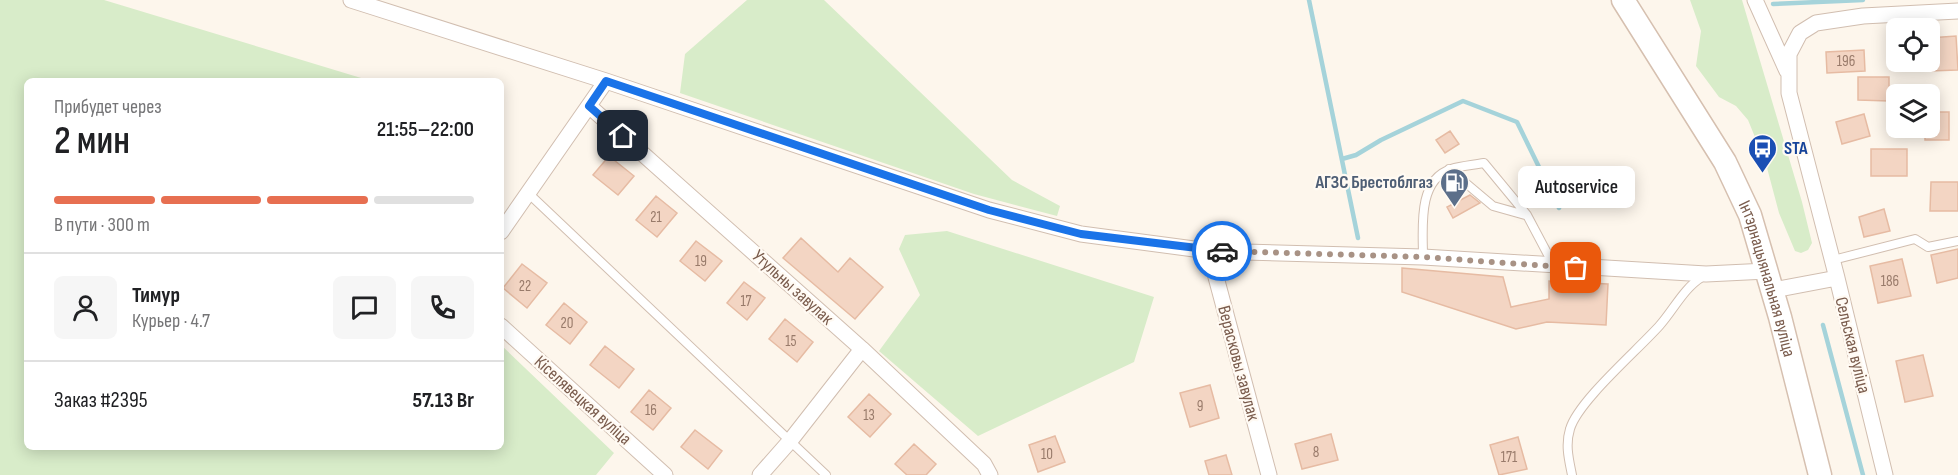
<!DOCTYPE html>
<html lang="ru">
<meta charset="utf-8">
<style>
body{margin:0;font-family:"Sofia Sans Condensed",sans-serif;background:#f6f6f6;color:#202124;height:100vh;display:flex;flex-direction:column;font-size:22px;white-space:nowrap}
*{box-sizing:border-box;margin:0}
p{font-size:20px;color:#757577}
.icon{flex:none;width:33px;height:33px;fill:none;stroke:currentColor;stroke-width:2;stroke-linecap:round;stroke-linejoin:round}
.map{position:relative;flex:1;overflow:hidden}
.details{position:absolute;left:24px;top:78px;width:480px;height:372px;display:flex;flex-direction:column;background:#fff;border-radius:9px;box-shadow:0 3px 15px #0003}
.details>*{flex:none}
.tools{position:absolute;left:1886px;top:18px;display:grid;gap:12px}
.tools a{display:grid;place-items:center;width:54px;height:54px;border-radius:9px;background:#fff;box-shadow:0 3px 15px #0003;font-size:30px}
.pin{position:absolute;display:grid;place-items:center;width:51px;height:51px;color:#fff;margin:-26px;border-radius:12px;box-shadow:0 3px 9px #0006}
.courier{position:absolute;display:grid;place-items:center;width:60px;height:60px;margin:-30px;border:4px solid #1a73e8;border-radius:50%;background:#fff;color:#222;box-shadow:0 2px 8px #0007}
.bubble{position:absolute;height:42px;border-radius:9px;background:#fff;box-shadow:0 3px 15px #0003;font-size:20px;font-weight:600;line-height:42px;text-align:center}
.headline em{font-style:normal;font-weight:600}
.headline div{display:flex;flex-direction:column-reverse}
.headline{display:flex;align-items:center;justify-content:space-between;height:102px;padding:0 30px}
h1{font-size:39px;font-weight:600;line-height:45px}
.bar{display:grid;grid-template-columns:repeat(4,1fr);gap:9px 6px;align-content:center;height:72px;padding:0 30px}
.bar i{height:8px;border-radius:4px;background:#e0e0e0}
.bar .on{background:#e76f51}
.bar p{grid-column:span 4}
.line{display:flex;align-items:center;gap:15px;padding:0 30px;border-top:2px solid #e0e0e0}
.line div{flex:1}
.round{display:grid;place-items:center;flex:none;width:63px;height:63px;border-radius:9px;background:#f6f6f6}
.map>svg:first-child{display:block}
</style>
<div class="map">
<svg width="1958" height="475" viewBox="0 0 1958 475">
<rect width="100%" height="100%" fill="#fdf6ec"/>
<path fill="#d8ecc9" d="M 0,0 L 104,0 L 371,81 L 27,81 L 27,447 L 501,447 L 501,345 L 614,453 L 596,475 L 0,475 Z
M 747,0 L 824,0 L 1012,180 L 1060,206 L 1057,216 L 974,194 L 680,93 L 685,54 Z
M 1690,0 L 1742,0 L 1802,202 L 1812,243 L 1808,250 L 1801,253 L 1795,251 L 1779,213 L 1766,164 L 1748,120 L 1736,106 L 1719,97 L 1696,66 L 1701,31 Z
M 947,231 L 1154,297 L 1134,362 L 978,436 L 879,351 L 920,295 L 899,249 L 905,235 Z"/>
<g fill="none" stroke-linecap="round" stroke-linejoin="round">
<path stroke="#a5d3da" stroke-width="4.5" d="M 1309,0 L 1358,238
M 1773,4 L 1863,0
M 1342,159 L 1356,155 L 1381,140 L 1463,101 L 1517,122 L 1559,208
M 1823,325 L 1863,475"/>
</g>
<path fill="#f3d5c3" stroke="#e6bba3" stroke-width="1.5" d="M 1956,36 L 1958,70 L 1929,71 L 1929,38 Z
M 1864,50 L 1865,71 L 1827,73 L 1826,52 Z
M 1858,77 L 1889,77 L 1889,101 L 1858,100 Z
M 1929,112 L 1949,112 L 1949,140 L 1925,140 L 1925,128 L 1929,128 Z
M 1864,114 L 1870,136 L 1842,144 L 1836,122 Z
M 1450,131 L 1459,144 L 1445,153 L 1436,140 Z
M 1871,149 L 1907,149 L 1907,176 L 1871,176 Z
M 609,156 L 634,176 L 618,195 L 593,175 Z
M 1931,182 L 1958,182 L 1958,211 L 1930,211 Z
M 1470,195 L 1480,203 L 1453,218 L 1447,207 Z
M 656,196 L 677,213 L 657,237 L 636,220 Z
M 1884,209 L 1890,231 L 1864,237 L 1859,217 Z
M 801,238 L 838,272 L 850,258 L 883,287 L 855,319 L 783,258 Z
M 696,241 L 722,261 L 705,281 L 680,261 Z
M 1958,249 L 1958,278 L 1937,283 L 1931,255 Z
M 1902,259 L 1911,296 L 1878,303 L 1870,266 Z
M 522,264 L 547,283 L 527,308 L 503,288 Z
M 1402,268 L 1503,277 L 1511,307 L 1549,299 L 1549,281 L 1608,284 L 1606,325 L 1547,322 L 1516,329 L 1402,292 Z
M 744,282 L 765,298 L 747,320 L 727,303 Z
M 564,303 L 587,322 L 570,344 L 546,325 Z
M 785,319 L 813,342 L 797,362 L 769,339 Z
M 605,346 L 634,369 L 619,388 L 590,365 Z
M 1923,355 L 1933,396 L 1905,402 L 1896,361 Z
M 1210,385 L 1219,418 L 1190,427 L 1180,393 Z
M 649,390 L 671,408 L 653,430 L 631,412 Z
M 869,394 L 891,414 L 870,437 L 848,417 Z
M 695,430 L 722,451 L 708,469 L 681,447 Z
M 1331,434 L 1338,460 L 1302,469 L 1295,444 Z
M 1055,436 L 1065,462 L 1038,472 L 1029,445 Z
M 1518,437 L 1527,469 L 1499,475 L 1490,445 Z
M 914,444 L 936,464 L 926,475 L 907,475 L 895,464 Z
M 1226,455 L 1232,475 L 1209,475 L 1205,461 Z"/>
<g fill="none" stroke-linecap="round" stroke-linejoin="round">
<defs>
<path id="lane" d="M 1449,169 L 1493,206 L 1525,215
M 527,192 L 826,475
M 1423,257 C 1423,229 1417,180 1451,169 C 1461,166 1473,165 1484,163 L 1527,215 L 1554,266
M 1833,260 L 1915,239 L 1928,247 L 1958,241
M 1572,475 C 1569,460 1565,445 1570,429 C 1578,401 1639,349 1660,325 C 1674,309 1684,288 1702,277"/>
<path id="street" d="M 351,0 L 606,81 L 989,210 L 1081,234 L 1209,251 L 1423,257 L 1706,274 L 1767,271
M 1755,0 L 1787,71
M 589,106 L 862,349 L 984,464 L 990,475
M 501,232 L 606,81
M 1209,251 L 1269,475
M 1837,278 L 1789,93 L 1789,54 L 1800,33 L 1816,23 L 1863,16 L 1958,11
M 1773,290 L 1837,278 L 1885,475
M 501,326 L 665,475
M 760,475 L 790,441 L 862,349"/>
<g id="secondary">
<path id="s1" d="M 1623,0 L 1725,162 L 1750,215 L 1780,317 L 1820,475"/>
</g>
</defs>
<use href="#lane" stroke="#d1beb0" stroke-width="10"/>
<use href="#street" stroke="#d1beb0" stroke-width="17"/>
<use href="#secondary" stroke="#d6c0b0" stroke-width="25"/>
<use href="#lane" stroke="#fff" stroke-width="8"/>
<use href="#street" stroke="#fff" stroke-width="15"/>
<use href="#secondary" stroke="#fff" stroke-width="22"/>
</g>
<g fill="none" stroke-linecap="round" stroke-linejoin="round">
<path stroke="#a89285" stroke-width="6" stroke-dasharray="0 10.8" d="M 1222,251 L 1423,257 L 1576,268"/>
<path stroke="#1a73e8" stroke-width="8" d="M 623,136 L 589,106 L 606,81 L 989,210 L 1081,234 L 1222,251"/>
</g>
<defs>
<symbol id="bus-pin" viewBox="-11 -11 22 30"><path d="M0 17L-7.5 6A9.5 9.5 0 1 1 7.5 6Z" fill="#1a4fb4" stroke="#fffaf3"/><path d="M-5-6H5V4H4V6H2V4H-2V6H-4V4H-5ZM-3.5-4V0h7V-4ZM-3.5 1.2v1.5H-2V1.2ZM2 1.2v1.5H3.5V1.2Z" fill="#fff"/></symbol>
<symbol id="fuel-pin" viewBox="-11 -11 22 30"><path d="M0 17L-7.5 6A9.5 9.5 0 1 1 7.5 6Z" fill="#5c6f8a" stroke="#fffaf3"/><path d="M-5.5-6h7V0h2V4h1.3V-2.5L3-4.5l.8-.8L6-3V5H2.5V1h-1V6h-7ZM-4.2-4.7v3.2H.2V-4.7Z" fill="#fff"/></symbol>
</defs>
<g fill-rule="evenodd">
<use href="#bus-pin" x="1746" y="132" width="33" height="45"/>
<use href="#fuel-pin" x="1438" y="166" width="33" height="45"/>
</g>
<g text-anchor="middle" stroke-width="4.5" stroke-linejoin="round" paint-order="stroke">
<g font-size="15" fill="#987a6a">
<text x="1846" y="66">196</text>
<text x="656" y="222">21</text>
<text x="701" y="266">19</text>
<text x="1890" y="286">186</text>
<text x="525" y="291">22</text>
<text x="746" y="306">17</text>
<text x="567" y="328">20</text>
<text x="791" y="346">15</text>
<text x="1200" y="411">9</text>
<text x="651" y="415">16</text>
<text x="869" y="420">13</text>
<text x="1316" y="457">8</text>
<text x="1047" y="459">10</text>
<text x="1509" y="462">171</text>
</g>
<g font-size="18" font-weight="bold" fill="#164399" stroke="#fffaf3" text-anchor="start">
<text x="1784" y="154">STA</text>
</g>
<g font-size="18" font-weight="bold" fill="#4e5e75" stroke="#fffaf3" text-anchor="end">
<text x="1433" y="188">АГЗС Брестоблгаз</text>
</g>
<g font-size="18" fill="#7a5c4d" stroke="#fffaf3">
<text dy="6" stroke="none"><textPath href="#s1" startOffset="316">Інтэрнацыянальная вуліца</textPath></text>
<text transform="translate(793 287) rotate(42)" y="6">Утульны завулак</text>
<text transform="translate(1853 345) rotate(76)" y="6">Сельская вуліца</text>
<text transform="translate(1239 363) rotate(75)" y="6">Верасковы завулак</text>
<text transform="translate(583 400) rotate(42)" y="6">Кіселявецкая вуліца</text>
</g>
</g>
</svg>
<div class="tools">
<a><svg class="icon" aria-label="locate" viewBox="0 0 24 24"><circle cx="12" cy="12" r="6"/><path d="M12 2v4M12 18v4M2 12h4M18 12h4"/></svg></a>
<a><svg class="icon" aria-label="layers" viewBox="0 0 24 24"><path d="M12 4l9 5-9 5-9-5zM3 14l9 5 9-5"/></svg></a>
</div>
<div class="pin" style="left:1576px;top:268px;background:#ea580c"><svg class="icon" aria-label="bag" viewBox="0 0 24 24"><path d="M5 8h14l-1 12H6zM9 8a3 3 0 0 1 6 0"/></svg></div>
<div class="pin" style="left:623px;top:136px;background:#1f2937"><svg class="icon" aria-label="home" viewBox="0 0 24 24"><path d="M3 11l9-7 9 7M6 9v11h12V9"/></svg></div>
<div class="courier" style="left:1222px;top:251px"><svg class="icon" aria-label="car" viewBox="0 0 24 24"><path d="M5 17H2v-5l4-1 3-4h7l3 4 3 1v5h-3M9 17h6M6 11h13"/><circle cx="7" cy="17" r="2"/><circle cx="17" cy="17" r="2"/></svg></div>
<div class="bubble" style="left:1518px;top:166px;width:117px">Autoservice</div>
<section class="details">
<div class="headline"><div><h1>2 мин</h1><p>Прибудет через</p></div><em>21:55–22:00</em></div>
<div class="bar"><i class="on"></i><i class="on"></i><i class="on"></i><i></i><p>В пути · 300 m</p></div>
<div class="line" style="height:108px"><a class="round"><svg class="icon" aria-label="person" viewBox="0 0 24 24"><circle cx="12" cy="8" r="4"/><path d="M4 21q1-7 8-7t8 7"/></svg></a><div><b>Тимур</b><p>Курьер · 4.7</p></div><a class="round"><svg class="icon" aria-label="chat" viewBox="0 0 24 24"><path d="M4 5h16v11H9l-5 4z"/></svg></a><a class="round"><svg class="icon" aria-label="phone" viewBox="0 0 24 24"><path d="M5 4h4l2 5-3 2q2 4 5 5l2-3 5 2v4C11 20 4 13 5 4z"/></svg></a></div>
<div class="line" style="height:78px"><div>Заказ #2395</div><b>57.13 Br</b></div>
</section>
</div>
